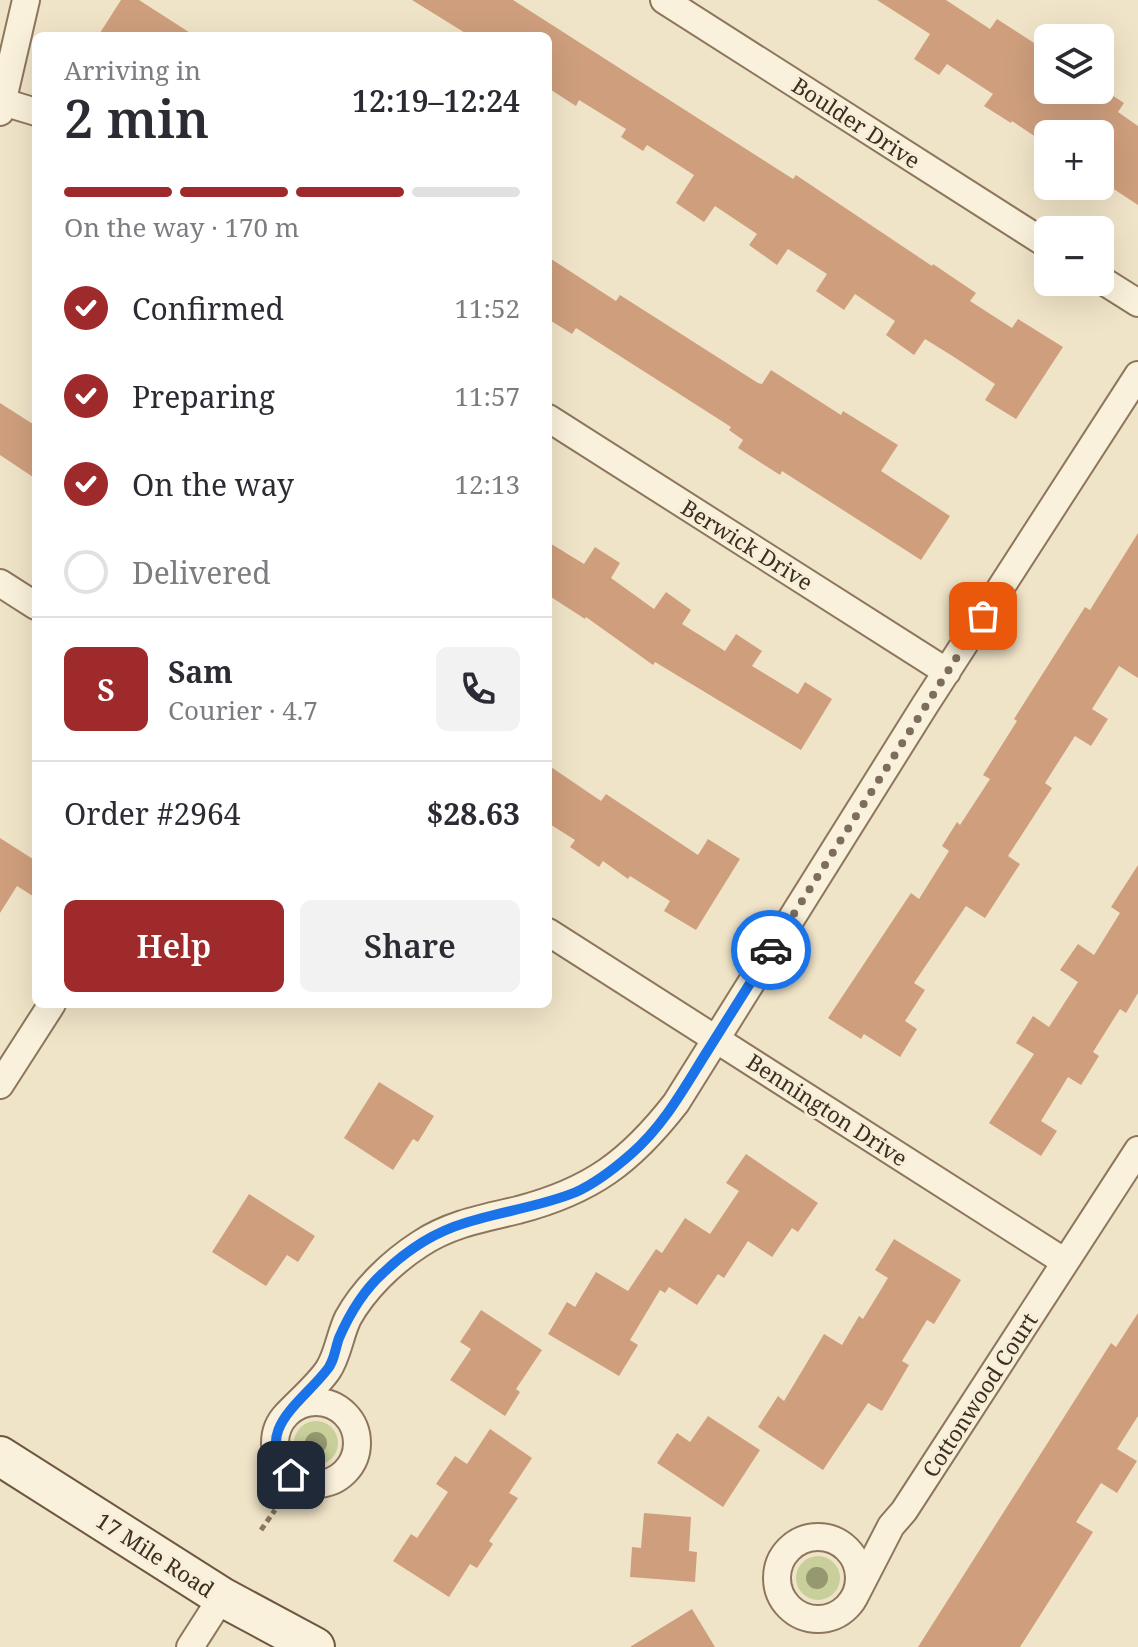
<!DOCTYPE html>
<meta charset="utf-8">
<style>
body{margin:0;font-family:"Noto Serif",serif;background:#f2f2f3;color:#2b2b33;height:100vh;display:flex;flex-direction:column;font-size:30px;white-space:nowrap}
*{box-sizing:border-box;margin:0}
p{font-size:26px;color:#7c7c81}
.icon{flex:none;width:44px;height:44px;fill:none;stroke:currentColor;stroke-width:2;stroke-linecap:round;stroke-linejoin:round}
.map{position:relative;flex:1;overflow:hidden}
.panel{position:absolute;left:32px;top:32px;width:520px;height:976px;display:flex;flex-direction:column;background:#fff;border-radius:12px;box-shadow:0 8px 32px #0002}
.panel>*{flex:none}
.fabs{position:absolute;left:1034px;top:24px;display:grid;gap:16px}
.fabs a{display:grid;place-items:center;width:80px;height:80px;border-radius:12px;background:#fff;box-shadow:0 8px 32px #0002;font-size:40px}
.pin{position:absolute;display:grid;place-items:center;width:68px;height:68px;color:#fff;margin:-34px;border-radius:16px;box-shadow:0 4px 12px #0006}
.courier{position:absolute;display:grid;place-items:center;width:80px;height:80px;margin:-40px;border:6px solid #1a73e8;border-radius:50%;background:#fff;color:#222;box-shadow:0 2px 10px #0007}
.head em{font-style:normal;font-weight:600}
.head div{display:flex;flex-direction:column-reverse}
.head{display:flex;align-items:center;justify-content:space-between;height:136px;padding:0 32px}
h1{font-size:52px;font-weight:600;line-height:60px}
.bar{display:grid;grid-template-columns:repeat(4,1fr);gap:12px 8px;align-content:center;height:96px;padding:0 32px}
.bar i{height:10px;border-radius:6px;background:#e1e1e2}
.bar .current{background:#9e2a2b}
.bar p{grid-column:span 4}
.line{display:flex;align-items:center;gap:20px;padding:0 32px;border-top:2px solid #e1e1e2}
.line div{flex:1}
.round{display:grid;place-items:center;flex:none;width:84px;height:84px;border-radius:12px;background:#f2f2f3}
ol{padding:0 32px;list-style:none}
li{display:flex;align-items:center;gap:24px;height:88px}
li p{margin-inline-start:auto}
li .icon{padding:8px;border-radius:50%;background:#9e2a2b;color:#fff;stroke-width:4}
li:last-child{color:#7c7c81}
li i{width:44px;height:44px;border:4px solid #e1e1e2;border-radius:50%}
.action{display:flex;gap:16px;margin-top:auto;padding:16px 32px}
.action a{flex:1;height:92px;border-radius:12px;background:#9e2a2b;color:#fff;font-size:32px;font-weight:600;line-height:92px;text-align:center}
.action a+a{background:#f2f2f3;color:#2b2b33}
.map>svg:first-child{display:block}
</style>
<div class="map">
<svg width="1138" height="1647" viewBox="0 0 1138 1647">
<rect width="100%" height="100%" fill="#f0e4c8"/>
<path fill="#c9cf9b" d="M294 1443a22 22 0 1 1 44 0a22 22 0 1 1-44 0Z
M796 1578a22 22 0 1 1 44 0a22 22 0 1 1-44 0Z"/>
<path fill="#cf9f7d" d="M 121,0 L 139,0 L 195,36 L 98,36 Z
M 412,0 L 513,0 L 793,179 L 796,175 L 932,266 L 933,264 L 976,293 L 970,301 L 1012,328 L 1018,319 L 1063,347 L 1016,419 L 985,400 L 995,384 L 954,357 L 925,339 L 914,355 L 886,335 L 895,321 L 855,294 L 844,310 L 816,291 L 827,274 L 788,249 L 777,265 L 749,245 L 757,234 L 715,206 L 704,222 L 676,203 L 694,175 L 647,145 L 643,151 L 621,137 L 626,129 L 579,100 L 576,106 L 548,88 L 548,36 L 470,36 Z
M 877,0 L 946,0 L 990,29 L 997,19 L 1048,52 L 1048,90 L 1104,90 L 1124,103 L 1118,112 L 1138,126 L 1138,205 L 1100,180 L 1100,134 L 1048,134 L 1048,145 L 1012,121 L 1011,123 L 984,106 L 993,94 L 947,64 L 939,75 L 914,59 L 930,34 Z
M 548,257 L 616,301 L 620,295 L 758,383 L 762,384 L 771,370 L 841,415 L 843,411 L 898,445 L 881,471 L 950,516 L 921,560 L 782,471 L 780,475 L 738,448 L 743,440 L 729,430 L 731,427 L 576,328 L 572,334 L 548,319 Z
M 0,403 L 36,426 L 36,479 L 0,455 Z
M 1138,533 L 1138,678 L 1119,666 L 1092,709 L 1108,719 L 1091,746 L 1075,736 L 1045,783 L 1052,788 L 1008,856 L 1020,864 L 985,918 L 966,906 L 914,983 L 925,990 L 905,1021 L 917,1029 L 900,1057 L 864,1034 L 861,1039 L 828,1018 L 911,893 L 919,899 L 949,851 L 942,846 L 957,822 L 960,825 L 990,779 L 983,775 L 1017,721 L 1014,719 L 1085,607 L 1090,610 Z
M 548,542 L 584,564 L 595,547 L 620,563 L 611,578 L 654,609 L 666,592 L 691,610 L 682,624 L 725,651 L 736,634 L 762,651 L 752,666 L 798,694 L 805,682 L 832,699 L 801,750 L 655,662 L 653,665 L 586,617 L 585,619 L 548,595 Z
M 548,765 L 601,801 L 606,794 L 698,855 L 708,839 L 740,859 L 696,930 L 664,911 L 670,901 L 630,876 L 628,879 L 603,861 L 599,867 L 570,847 L 575,840 L 548,823 Z
M 0,838 L 36,861 L 36,898 L 17,886 L 0,913 Z
M 1138,865 L 1138,993 L 1126,1013 L 1120,1009 L 1093,1052 L 1099,1056 L 1081,1085 L 1068,1077 L 1041,1121 L 1057,1131 L 1041,1156 L 989,1123 L 1034,1054 L 1016,1043 L 1033,1016 L 1049,1027 L 1078,982 L 1060,970 L 1078,944 L 1094,955 L 1120,913 L 1111,907 Z
M 379,1082 L 434,1116 L 418,1142 L 413,1139 L 393,1170 L 344,1138 Z
M 746,1154 L 818,1203 L 798,1232 L 792,1228 L 772,1257 L 748,1241 L 724,1278 L 718,1274 L 697,1305 L 669,1287 L 665,1293 L 660,1290 L 630,1340 L 638,1345 L 619,1376 L 548,1334 L 567,1302 L 575,1307 L 596,1272 L 628,1291 L 656,1249 L 662,1253 L 685,1218 L 710,1234 L 739,1191 L 726,1183 Z
M 249,1194 L 315,1236 L 298,1262 L 287,1255 L 266,1286 L 212,1252 Z
M 894,1239 L 961,1280 L 934,1324 L 927,1320 L 902,1361 L 909,1365 L 882,1411 L 868,1403 L 823,1470 L 758,1427 L 778,1396 L 784,1401 L 824,1334 L 842,1345 L 859,1316 L 863,1319 L 888,1278 L 875,1270 Z
M 481,1310 L 542,1350 L 516,1389 L 520,1392 L 505,1416 L 450,1380 L 471,1349 L 460,1342 Z
M 1138,1313 L 1138,1416 L 1117,1449 L 1137,1461 L 1117,1493 L 1101,1483 L 1076,1522 L 1093,1532 L 1020,1647 L 918,1647 L 1111,1343 L 1116,1347 Z
M 708,1416 L 760,1450 L 723,1507 L 657,1463 L 677,1433 L 690,1442 Z
M 490,1429 L 532,1458 L 509,1493 L 518,1498 L 489,1541 L 493,1544 L 477,1568 L 470,1564 L 449,1597 L 393,1561 L 411,1534 L 417,1538 L 448,1492 L 436,1484 L 455,1456 L 467,1464 Z
M 644,1513 L 691,1517 L 689,1551 L 697,1552 L 695,1582 L 630,1577 L 632,1547 L 641,1548 Z
M 692,1609 L 715,1647 L 630,1647 Z"/>
<g fill="none" stroke-linecap="round" stroke-linejoin="round">
<defs>
<path id="street" d="M 664,0 L 1048,245
M 3,102 L 36,112
M 0,112 L 26,0
M 1100,279 L 1138,303
M 548,418 L 947,672
M 0,583 L 36,606
M 548,932 L 1065,1262
M 0,1085 L 52,1004
M275 1443a41 41 0 1 1 82 0a41 41 0 1 1-82 0Z
M 286,1415 C 300,1400 317,1386 328,1370 C 338,1355 340,1334 348,1318 C 364,1289 392,1262 420,1244 C 450,1224 484,1218 518,1210 C 591,1191 630,1162 676,1103 L 925,705 L 1138,375
M777 1578a41 41 0 1 1 82 0a41 41 0 1 1-82 0Z
M 856,1594 L 891,1526 L 904,1511 L 1138,1150
M 190,1647 L 222,1597"/>
<path id="secondary" d="M 0,1456 L 222,1597 L 315,1647"/>
</defs>
<use href="#street" stroke="#8d765c" stroke-width="30"/>
<use href="#secondary" stroke="#6f573f" stroke-width="42"/>
<path stroke="#8d765c" stroke-width="5" stroke-dasharray="6 4" stroke-linecap="butt" d="M 261,1530 L 275,1510"/>
<use href="#street" stroke="#faf1dc" stroke-width="26"/>
<use href="#secondary" stroke="#faf1dc" stroke-width="38"/>
</g>
<g fill="#96986f">
<circle cx="316" cy="1443" r="11"/>
<circle cx="817" cy="1578" r="11"/>
</g>
<g fill="none" stroke-linecap="round" stroke-linejoin="round">
<path stroke="#7c6e5b" stroke-width="8" stroke-dasharray="0 14.4" d="M 771,950 L 983,616"/>
<path stroke="#1a73e8" stroke-width="10" d="M 291,1475 C 251,1432 300,1404 326,1371 C 334,1363 335,1349 339,1338 C 349,1315 364,1290 383,1273 C 406,1251 435,1232 465,1223 C 501,1211 540,1207 576,1192 C 596,1183 615,1168 631,1154 C 662,1127 682,1092 703,1058 C 726,1022 748,986 771,950"/>
</g>
<g text-anchor="middle" stroke-width="6" stroke-linejoin="round" paint-order="stroke">
<g font-size="22" fill="#3d2e20" stroke="#f7eed8">
<text transform="translate(856 123) rotate(33)" y="8">Boulder Drive</text>
<text transform="translate(747 545) rotate(32)" y="8">Berwick Drive</text>
<text transform="translate(827 1110) rotate(33)" y="8">Bennington Drive</text>
<text transform="translate(980 1395) rotate(-57)" y="8">Cottonwood Court</text>
<text transform="translate(155 1555) rotate(33)" y="8">17 Mile Road</text>
</g>
</g>
</svg>
<div class="fabs">
<a><svg class="icon" aria-label="layers" viewBox="0 0 24 24"><path d="M12 4l9 5-9 5-9-5zM3 14l9 5 9-5"/></svg></a>
<a>+</a>
<a>−</a>
</div>
<div class="pin" style="left:983px;top:616px;background:#ea580c"><svg class="icon" aria-label="bag" viewBox="0 0 24 24"><path d="M5 8h14l-1 12H6zM9 8a3 3 0 0 1 6 0"/></svg></div>
<div class="pin" style="left:291px;top:1475px;background:#1f2937"><svg class="icon" aria-label="home" viewBox="0 0 24 24"><path d="M3 11l9-7 9 7M6 9v11h12V9"/></svg></div>
<div class="courier" style="left:771px;top:950px"><svg class="icon" aria-label="car" viewBox="0 0 24 24"><path d="M5 17H2v-5l4-1 3-4h7l3 4 3 1v5h-3M9 17h6M6 11h13"/><circle cx="7" cy="17" r="2"/><circle cx="17" cy="17" r="2"/></svg></div>
<section class="panel">
<div class="head"><div><h1>2 min</h1><p>Arriving in</p></div><em>12:19–12:24</em></div>
<div class="bar"><i class="current"></i><i class="current"></i><i class="current"></i><i></i><p>On the way · 170 m</p></div>
<ol>
<li><svg class="icon" aria-label="check" viewBox="0 0 24 24"><path d="M5 12l5 5 9-10"/></svg>Confirmed<p>11:52</p></li>
<li><svg class="icon" aria-label="check" viewBox="0 0 24 24"><path d="M5 12l5 5 9-10"/></svg>Preparing<p>11:57</p></li>
<li><svg class="icon" aria-label="check" viewBox="0 0 24 24"><path d="M5 12l5 5 9-10"/></svg>On the way<p>12:13</p></li>
<li><i></i>Delivered</li>
</ol>
<div class="line" style="height:144px"><b class="round" style="background:#9e2a2b;color:#fff">S</b><div><b>Sam</b><p>Courier · 4.7</p></div><a class="round"><svg class="icon" aria-label="phone" viewBox="0 0 24 24"><path d="M5 4h4l2 5-3 2q2 4 5 5l2-3 5 2v4C11 20 4 13 5 4z"/></svg></a></div>
<div class="line" style="height:104px"><div>Order #2964</div><b>$28.63</b></div>
<div class="action"><a>Help</a><a>Share</a></div>
</section>
</div>
